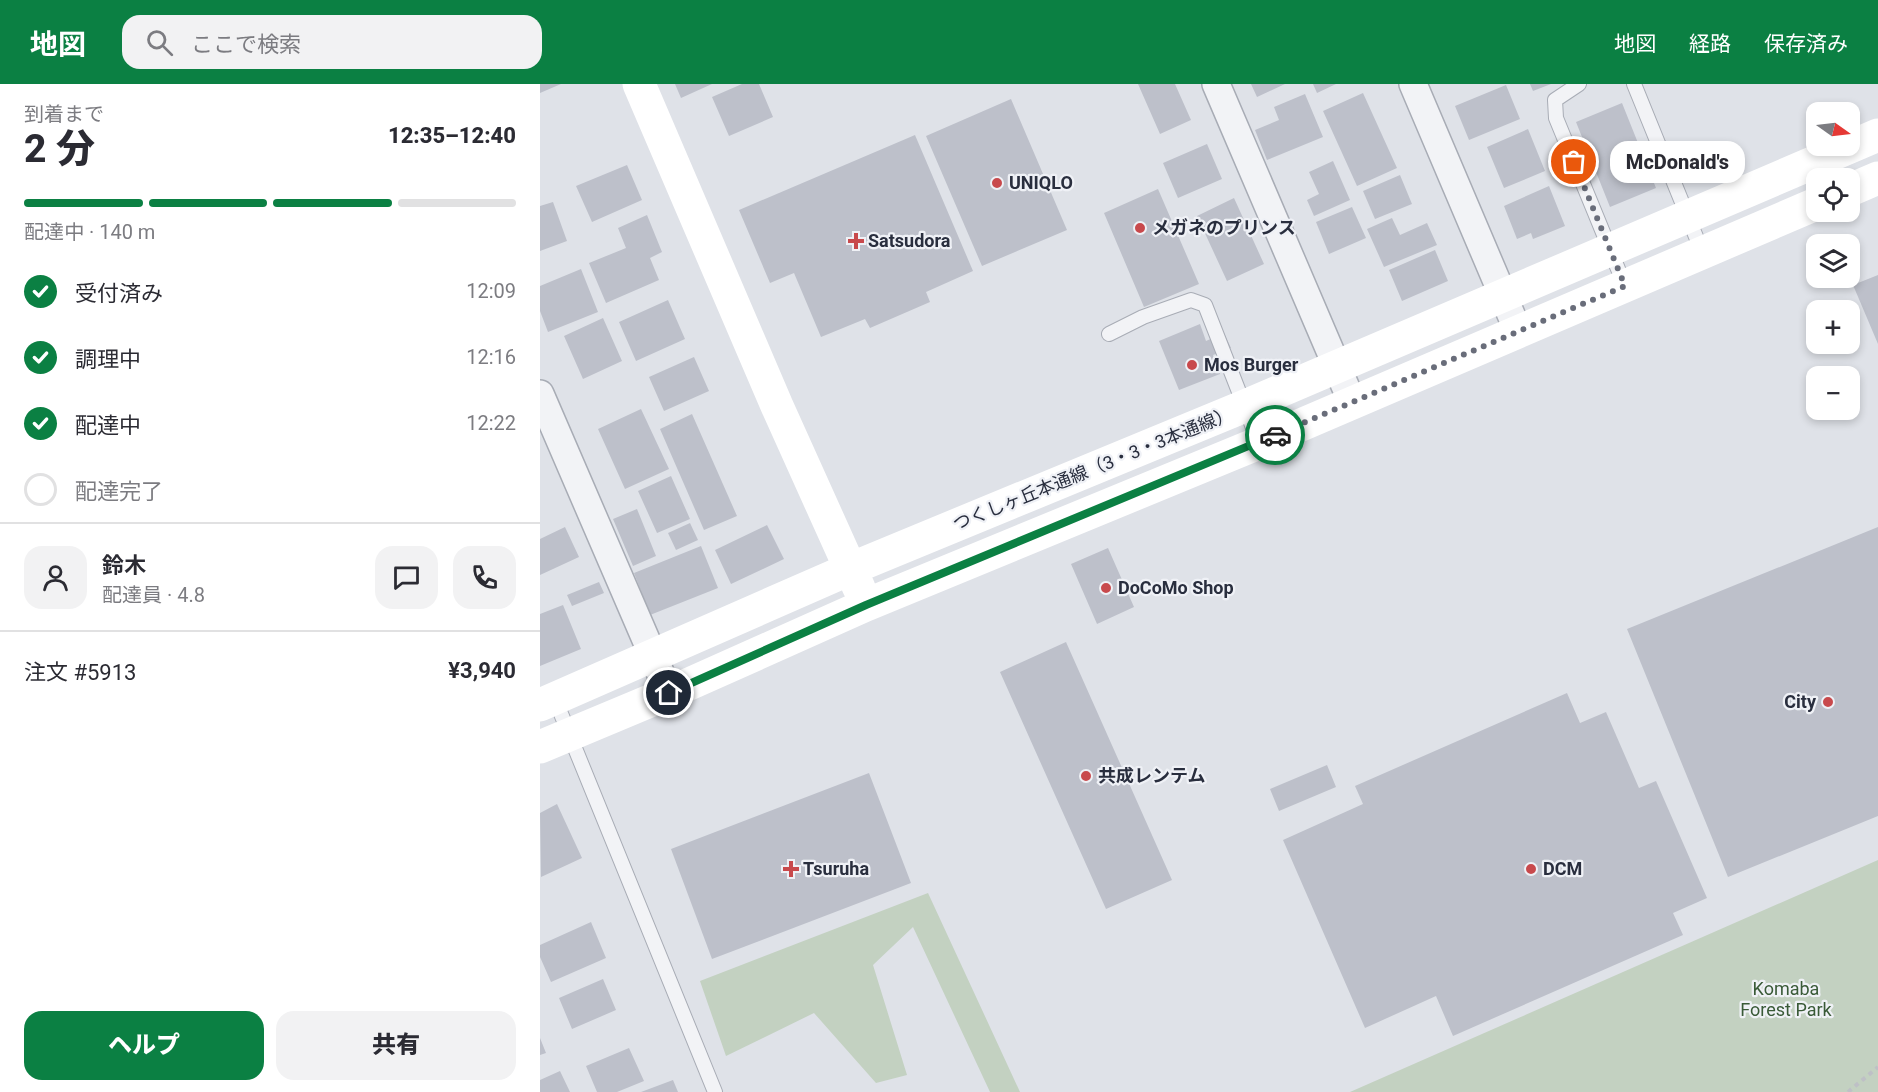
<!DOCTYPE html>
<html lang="ja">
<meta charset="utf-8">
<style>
body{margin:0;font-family:Roboto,"Noto Sans JP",sans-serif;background:#f2f2f3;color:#2b2b33;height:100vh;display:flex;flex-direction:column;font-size:22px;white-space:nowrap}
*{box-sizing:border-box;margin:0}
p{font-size:20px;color:#7c7c81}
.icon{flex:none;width:33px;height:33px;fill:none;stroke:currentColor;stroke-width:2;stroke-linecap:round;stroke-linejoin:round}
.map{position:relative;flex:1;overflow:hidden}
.sheet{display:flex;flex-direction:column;background:#fff;width:540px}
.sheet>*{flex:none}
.needle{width:39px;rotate:104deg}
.fabs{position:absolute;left:1266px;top:18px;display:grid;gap:12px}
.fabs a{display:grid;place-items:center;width:54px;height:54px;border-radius:12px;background:#fff;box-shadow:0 3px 9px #0003;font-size:30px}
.pin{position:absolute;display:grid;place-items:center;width:51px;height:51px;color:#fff;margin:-26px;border:3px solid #fff;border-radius:50%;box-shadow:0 2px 6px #0007}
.courier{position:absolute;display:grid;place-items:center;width:60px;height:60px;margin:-30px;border:4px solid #0b8043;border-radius:50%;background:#fff;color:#222;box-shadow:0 2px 8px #0007}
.bubble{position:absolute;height:42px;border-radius:18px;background:#fff;box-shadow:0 3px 9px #0003;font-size:20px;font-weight:800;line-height:42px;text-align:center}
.summary em{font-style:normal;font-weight:800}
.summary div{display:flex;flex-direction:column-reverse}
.summary{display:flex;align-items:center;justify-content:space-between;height:102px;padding:0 24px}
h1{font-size:39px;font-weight:800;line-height:45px}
.bar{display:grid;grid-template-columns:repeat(4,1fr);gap:9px 6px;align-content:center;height:72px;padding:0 24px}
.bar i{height:8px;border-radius:4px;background:#e1e1e2}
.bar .on{background:#0b8043}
.bar p{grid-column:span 4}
.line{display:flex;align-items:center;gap:15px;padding:0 24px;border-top:2px solid #e1e1e2}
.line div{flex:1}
.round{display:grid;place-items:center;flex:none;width:63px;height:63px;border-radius:18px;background:#f2f2f3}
ol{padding:0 24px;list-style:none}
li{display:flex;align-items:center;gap:18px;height:66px}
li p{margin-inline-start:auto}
li .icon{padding:6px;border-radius:50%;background:#0b8043;color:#fff;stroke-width:4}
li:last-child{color:#7c7c81}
li i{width:33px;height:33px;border:3px solid #e1e1e2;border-radius:50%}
.action{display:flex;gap:12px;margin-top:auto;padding:12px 24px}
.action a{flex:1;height:69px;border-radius:18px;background:#0b8043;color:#fff;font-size:24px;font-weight:800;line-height:69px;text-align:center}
.action a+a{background:#f2f2f3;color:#2b2b33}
header{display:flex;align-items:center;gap:36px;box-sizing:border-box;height:84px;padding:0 30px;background:#0b8043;color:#fff}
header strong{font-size:28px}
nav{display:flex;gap:33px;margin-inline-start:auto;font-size:21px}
.search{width:420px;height:54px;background:#f2f2f3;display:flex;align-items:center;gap:15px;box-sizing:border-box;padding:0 21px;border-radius:18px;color:#7c7c81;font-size:22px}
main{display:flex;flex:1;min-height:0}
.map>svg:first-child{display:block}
</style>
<header>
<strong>地図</strong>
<div class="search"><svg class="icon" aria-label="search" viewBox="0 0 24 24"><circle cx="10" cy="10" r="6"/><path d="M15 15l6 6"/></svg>ここで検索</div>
<nav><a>地図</a><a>経路</a><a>保存済み</a></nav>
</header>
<main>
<section class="sheet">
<div class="summary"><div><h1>2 分</h1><p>到着まで</p></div><em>12:35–12:40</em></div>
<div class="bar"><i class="on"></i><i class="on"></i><i class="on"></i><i></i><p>配達中 · 140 m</p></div>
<ol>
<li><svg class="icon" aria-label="check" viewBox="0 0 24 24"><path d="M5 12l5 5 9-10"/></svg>受付済み<p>12:09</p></li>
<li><svg class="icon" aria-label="check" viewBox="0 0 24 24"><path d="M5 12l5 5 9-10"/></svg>調理中<p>12:16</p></li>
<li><svg class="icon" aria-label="check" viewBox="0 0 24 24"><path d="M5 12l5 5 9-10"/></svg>配達中<p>12:22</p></li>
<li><i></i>配達完了</li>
</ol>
<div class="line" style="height:108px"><a class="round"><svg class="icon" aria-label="person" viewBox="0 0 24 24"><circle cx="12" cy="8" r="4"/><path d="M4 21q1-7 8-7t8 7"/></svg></a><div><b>鈴木</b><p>配達員 · 4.8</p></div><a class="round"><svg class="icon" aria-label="chat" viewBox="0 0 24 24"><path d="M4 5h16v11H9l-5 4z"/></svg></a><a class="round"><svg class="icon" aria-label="phone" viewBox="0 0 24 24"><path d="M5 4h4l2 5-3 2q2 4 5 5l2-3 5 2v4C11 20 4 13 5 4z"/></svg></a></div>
<div class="line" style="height:78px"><div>注文 #5913</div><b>¥3,940</b></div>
<div class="action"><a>ヘルプ</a><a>共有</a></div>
</section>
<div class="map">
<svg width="1338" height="1008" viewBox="0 0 1338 1008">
<rect width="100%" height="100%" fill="#dfe2e8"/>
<path fill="#c3d1c1" d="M 1338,776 L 1338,1008 L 810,1008 Z
M 388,809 L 480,1008 L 450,1008 L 373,843 L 333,881 L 367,991 L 336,999 L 274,929 L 186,972 L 160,897 Z"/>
<path fill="#bdc0ca" d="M 0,0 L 21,0 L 0,9 Z
M 135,0 L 172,0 L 141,14 Z
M 202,0 L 219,0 L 233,33 L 189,52 L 172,13 Z
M 598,0 L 635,0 L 651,36 L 620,50 Z
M 711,0 L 745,0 L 717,13 Z
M 773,0 L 796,0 L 777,9 Z
M 990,0 L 1011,0 L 993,7 Z
M 966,1 L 980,35 L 929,56 L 915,22 Z
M 823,9 L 857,84 L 817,102 L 783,27 Z
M 765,10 L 783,53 L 727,76 L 715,46 L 739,36 L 734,23 Z
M 471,15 L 527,146 L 442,182 L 386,52 Z
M 1082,19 L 1116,104 L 1070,123 L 1036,38 Z
M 988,45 L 1005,87 L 964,104 L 947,63 Z
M 375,51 L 433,187 L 386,208 L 390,218 L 330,244 L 325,235 L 281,253 L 254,189 L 230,199 L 199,126 Z
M 667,60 L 682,95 L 638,114 L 623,79 Z
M 793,77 L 810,116 L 774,132 L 767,116 L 779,110 L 769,88 Z
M 87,81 L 102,116 L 52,138 L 36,102 Z
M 860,91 L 872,120 L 835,135 L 823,107 Z
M 1009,102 L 1025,142 L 993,155 L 991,149 L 977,155 L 964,122 Z
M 618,105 L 659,200 L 604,223 L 564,129 Z
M 694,114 L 724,180 L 687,197 L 657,132 Z
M 13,118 L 27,157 L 0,167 L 0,122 Z
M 812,123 L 826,154 L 789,170 L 776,138 Z
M 107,131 L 122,168 L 110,174 L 119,196 L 66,219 L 49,179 L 86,164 L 78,144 Z
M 852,134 L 860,151 L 887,139 L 897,161 L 844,183 L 827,145 Z
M 895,166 L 908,197 L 862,217 L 849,186 Z
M 41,185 L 58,228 L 8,248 L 0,227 L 0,202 Z
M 1338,191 L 1338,260 L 1313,201 Z
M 128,216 L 145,255 L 96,277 L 79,238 Z
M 63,234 L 82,277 L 43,295 L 24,252 Z
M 660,240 L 666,257 L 684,249 L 691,264 L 673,271 L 680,290 L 639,306 L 619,257 Z
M 154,273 L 169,307 L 124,327 L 109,293 Z
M 101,325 L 129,385 L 85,405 L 58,345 Z
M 152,330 L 197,432 L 164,446 L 120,345 Z
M 131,392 L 150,435 L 117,449 L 98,407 Z
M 97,425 L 116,472 L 93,482 L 73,435 Z
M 150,439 L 158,456 L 136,466 L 128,449 Z
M 227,441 L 244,475 L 191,500 L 175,466 Z
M 25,443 L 39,473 L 0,491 L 0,455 Z
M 1338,443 L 1338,732 L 1188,793 L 1087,545 Z
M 161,462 L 178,504 L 110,531 L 94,489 Z
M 568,464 L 594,523 L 557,540 L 531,480 Z
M 59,498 L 64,509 L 32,522 L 27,511 Z
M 23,521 L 41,565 L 0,582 L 0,530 Z
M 526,558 L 632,796 L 566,825 L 460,588 Z
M 1027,609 L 1040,639 L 1066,628 L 1099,704 L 1116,697 L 1167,814 L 1133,829 L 1143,851 L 913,952 L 896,912 L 825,944 L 743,756 L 823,720 L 815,702 Z
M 787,681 L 796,703 L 739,727 L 730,705 Z
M 329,689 L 371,799 L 172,875 L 131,765 Z
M 17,720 L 42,774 L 1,793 L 0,729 Z
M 51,838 L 66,874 L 11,898 L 0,873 L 0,861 Z
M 63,895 L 76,926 L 32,945 L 19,914 Z
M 0,954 L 6,969 L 0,971 Z
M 89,964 L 104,997 L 77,1008 L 57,1008 L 46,982 Z
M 20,987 L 30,1008 L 0,1008 L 0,996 Z
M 133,996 L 138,1008 L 101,1008 Z"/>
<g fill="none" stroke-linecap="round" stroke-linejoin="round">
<defs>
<path id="lane" d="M 1039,0 L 1015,16 L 1016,34 L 1085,202
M 1094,0 L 1163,170
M 569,250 L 603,233 L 651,216 L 665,221 L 719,359
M 15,615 L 175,1008"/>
<path id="street" d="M 676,0 L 812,318
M 873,0 L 978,247
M 0,310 L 129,609"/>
</defs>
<use href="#lane" stroke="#a8acb5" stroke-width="16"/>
<use href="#street" stroke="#a8acb5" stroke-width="30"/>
<path stroke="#bec0c6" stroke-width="4" stroke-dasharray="4.5 4.5" stroke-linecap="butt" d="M 1308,1008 L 1338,983"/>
<use href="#lane" stroke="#f2f3f6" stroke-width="14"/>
<use href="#street" stroke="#f2f3f6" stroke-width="27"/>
<path stroke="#fff" stroke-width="33" d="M 99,0 L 237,322 L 319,504
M 1310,106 L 1338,94
M 0,621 L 310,485 L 705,322 L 1338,51
M 0,663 L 129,609 L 326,521 L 719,359 L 1276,120"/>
</g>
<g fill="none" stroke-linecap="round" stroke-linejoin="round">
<path stroke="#696d7a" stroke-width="6" stroke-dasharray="0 10.8" d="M 735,351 L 1085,202 L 1034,78"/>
<path stroke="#0b8043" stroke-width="8" d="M 129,609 L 326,521 L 735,351"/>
</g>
<g fill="#c8494c" stroke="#eff1f6" stroke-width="2">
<circle cx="457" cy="99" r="6"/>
<circle cx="600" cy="144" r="6"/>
<path d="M313 148h6v6h6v6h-6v6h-6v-6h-6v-6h6z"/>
<circle cx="652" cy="281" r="6"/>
<circle cx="566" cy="504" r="6"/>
<circle cx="1288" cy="618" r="6"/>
<circle cx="546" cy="692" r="6"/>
<path d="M248 776h6v6h6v6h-6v6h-6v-6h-6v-6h6z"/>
<circle cx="991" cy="785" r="6"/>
</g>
<g text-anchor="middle" stroke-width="4.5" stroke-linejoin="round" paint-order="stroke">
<g font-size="18" font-weight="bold" fill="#292e3e" stroke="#eff1f6" text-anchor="start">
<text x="469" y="105">UNIQLO</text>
<text x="612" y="150">メガネのプリンス</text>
<text x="328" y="163">Satsudora</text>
<text x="664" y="287">Mos Burger</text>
<text x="578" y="510">DoCoMo Shop</text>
<text x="1276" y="624" text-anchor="end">City</text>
<text x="558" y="698">共成レンテム</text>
<text x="263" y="791">Tsuruha</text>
<text x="1003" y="791">DCM</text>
</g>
<g font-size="18" fill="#292e3e" stroke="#eff1f6">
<text transform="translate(553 385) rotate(-22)" y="6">つくしヶ丘本通線（3・3・3本通線）</text>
</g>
<g font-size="18" fill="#395a37" stroke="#eff1f6">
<text x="1246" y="911">Komaba<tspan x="1246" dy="21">Forest Park</tspan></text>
</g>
</g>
</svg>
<div class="fabs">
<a><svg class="needle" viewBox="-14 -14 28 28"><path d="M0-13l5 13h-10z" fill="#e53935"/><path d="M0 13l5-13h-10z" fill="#7c7c81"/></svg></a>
<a><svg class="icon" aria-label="locate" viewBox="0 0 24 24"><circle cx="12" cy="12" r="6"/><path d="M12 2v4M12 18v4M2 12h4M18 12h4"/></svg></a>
<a><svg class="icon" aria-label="layers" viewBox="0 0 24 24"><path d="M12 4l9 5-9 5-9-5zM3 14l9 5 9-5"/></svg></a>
<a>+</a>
<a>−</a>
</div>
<div class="pin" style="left:1034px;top:78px;background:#ea580c"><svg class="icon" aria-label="bag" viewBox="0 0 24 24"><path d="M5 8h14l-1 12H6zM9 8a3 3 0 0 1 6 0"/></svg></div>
<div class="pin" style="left:129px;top:609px;background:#1f2937"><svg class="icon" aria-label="home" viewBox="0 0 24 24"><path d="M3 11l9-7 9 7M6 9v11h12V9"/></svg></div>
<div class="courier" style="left:735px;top:351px"><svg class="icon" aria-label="car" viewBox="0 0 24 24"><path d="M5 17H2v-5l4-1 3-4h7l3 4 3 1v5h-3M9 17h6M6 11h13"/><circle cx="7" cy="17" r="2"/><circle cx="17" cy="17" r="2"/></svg></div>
<div class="bubble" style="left:1070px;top:57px;width:135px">McDonald's</div>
</div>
</main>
